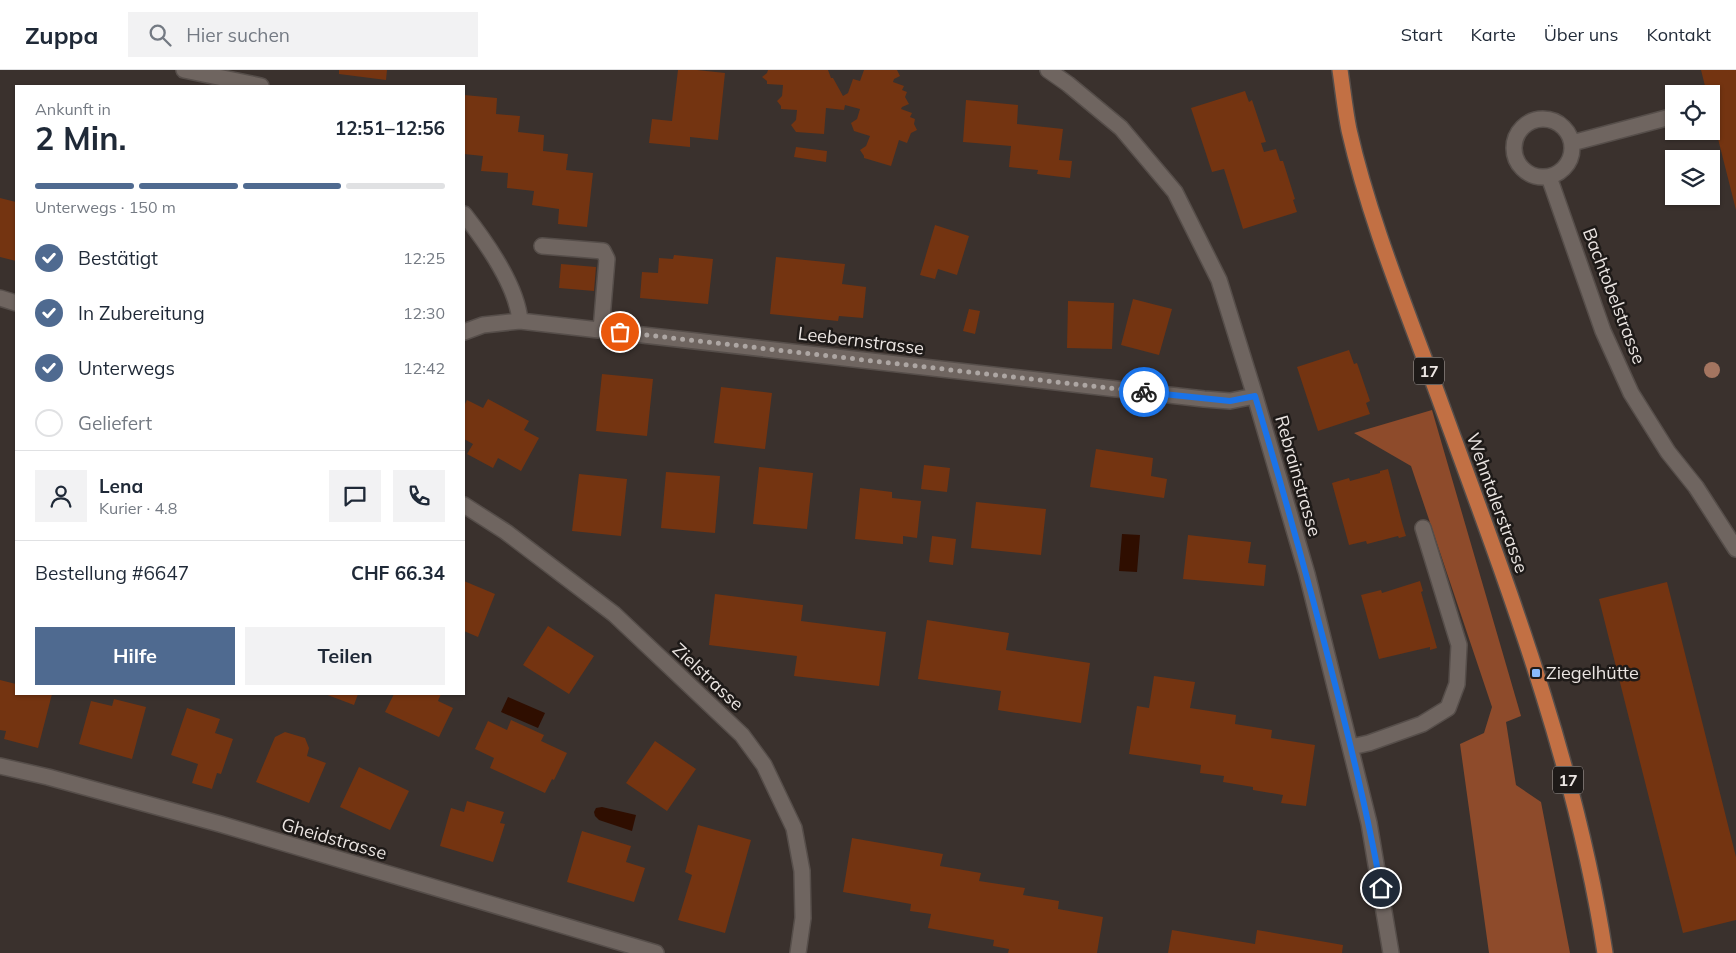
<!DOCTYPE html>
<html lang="de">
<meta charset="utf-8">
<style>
body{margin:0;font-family:Mulish,sans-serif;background:#f2f2f3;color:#1f2937;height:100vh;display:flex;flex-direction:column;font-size:19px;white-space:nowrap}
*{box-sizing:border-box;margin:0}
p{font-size:16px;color:#747a83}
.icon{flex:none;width:28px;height:28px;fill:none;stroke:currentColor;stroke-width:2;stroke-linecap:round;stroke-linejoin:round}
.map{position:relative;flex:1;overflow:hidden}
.sheet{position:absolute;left:15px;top:15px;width:450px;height:610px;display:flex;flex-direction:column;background:#fff;border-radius:0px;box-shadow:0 1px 4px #0004}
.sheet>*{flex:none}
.buttons{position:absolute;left:1665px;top:15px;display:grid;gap:10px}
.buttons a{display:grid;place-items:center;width:55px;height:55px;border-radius:0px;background:#fff;box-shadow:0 1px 4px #0004;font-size:25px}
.pin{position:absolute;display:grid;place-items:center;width:42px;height:42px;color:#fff;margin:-21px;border:2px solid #fff;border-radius:50%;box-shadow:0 1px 5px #0007}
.courier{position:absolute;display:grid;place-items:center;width:50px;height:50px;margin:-25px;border:4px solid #1a73e8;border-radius:50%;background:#fff;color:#222;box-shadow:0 1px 6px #0007}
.headline em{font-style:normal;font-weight:700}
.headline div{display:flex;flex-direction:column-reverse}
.headline{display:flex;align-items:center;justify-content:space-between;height:85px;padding:0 20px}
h1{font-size:32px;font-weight:700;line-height:38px}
.bar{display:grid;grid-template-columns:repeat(4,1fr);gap:8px 5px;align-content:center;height:60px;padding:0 20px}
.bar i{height:6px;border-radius:4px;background:#e0e1e3}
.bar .active{background:#4f6a90}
.bar p{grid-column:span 4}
.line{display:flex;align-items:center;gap:12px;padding:0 20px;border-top:1px solid #e0e1e3}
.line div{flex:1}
.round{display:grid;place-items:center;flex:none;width:52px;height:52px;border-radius:0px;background:#f2f2f3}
ol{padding:0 20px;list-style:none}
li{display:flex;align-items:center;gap:15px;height:55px}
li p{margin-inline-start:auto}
li .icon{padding:5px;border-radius:50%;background:#4f6a90;color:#fff;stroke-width:4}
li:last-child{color:#747a83}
li i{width:28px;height:28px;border:2px solid #e0e1e3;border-radius:50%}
.primary-button{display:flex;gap:10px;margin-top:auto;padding:10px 20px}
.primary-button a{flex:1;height:58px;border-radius:0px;background:#4f6a90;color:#fff;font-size:20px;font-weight:700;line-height:58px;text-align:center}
.primary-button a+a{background:#f2f2f3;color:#1f2937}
header{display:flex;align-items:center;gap:30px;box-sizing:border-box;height:70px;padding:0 25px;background:#fff;border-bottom:1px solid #e0e1e3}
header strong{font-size:24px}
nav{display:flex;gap:28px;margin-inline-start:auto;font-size:18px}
.search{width:350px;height:45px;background:#f2f2f3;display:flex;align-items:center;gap:12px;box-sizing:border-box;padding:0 18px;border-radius:0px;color:#747a83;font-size:19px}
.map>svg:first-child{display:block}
</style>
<header>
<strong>Zuppa</strong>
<div class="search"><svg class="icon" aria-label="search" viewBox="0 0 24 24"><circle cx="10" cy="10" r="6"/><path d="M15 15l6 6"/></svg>Hier suchen</div>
<nav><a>Start</a><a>Karte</a><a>Über uns</a><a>Kontakt</a></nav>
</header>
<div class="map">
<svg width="1736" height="883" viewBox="0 0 1736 883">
<rect width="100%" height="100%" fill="#3a312d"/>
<path fill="#8e4b2b" d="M 1432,340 L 1521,646 L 1506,652 L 1516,715 L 1541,732 L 1570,883 L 1489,883 L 1460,674 L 1484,663 L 1492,637 L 1411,396 L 1354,363 Z"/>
<path fill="#2f0e00" d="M 1122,464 L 1140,465 L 1137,502 L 1119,501 Z
M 508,627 L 545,643 L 538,658 L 501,642 Z
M 602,737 L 636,745 L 632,761 L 599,750 L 595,746 L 594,742 L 596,738 Z"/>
<path fill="#743411" d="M 339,0 L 387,0 L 386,10 L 339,4 Z
M 678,0 L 697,0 L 725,3 L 718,70 L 690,67 L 690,77 L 649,73 L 652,49 L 672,51 Z
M 768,0 L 828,0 L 831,8 L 833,8 L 843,26 L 848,23 L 853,9 L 860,11 L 864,0 L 897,0 L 900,6 L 894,9 L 893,12 L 904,16 L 902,20 L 907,22 L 905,27 L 909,34 L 902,37 L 901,39 L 912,43 L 910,47 L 915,49 L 914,54 L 917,60 L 911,63 L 907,73 L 899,70 L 891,96 L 864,88 L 864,86 L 860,80 L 866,76 L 870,66 L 854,61 L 851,53 L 857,49 L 860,39 L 845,35 L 844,40 L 826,38 L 824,64 L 796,62 L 791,55 L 796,50 L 797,40 L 781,39 L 781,36 L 777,31 L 782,26 L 783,15 L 767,14 L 767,11 L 762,7 L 767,3 Z
M 1701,0 L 1736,0 L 1736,140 L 1711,41 L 1711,24 L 1707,24 Z
M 1245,21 L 1249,32 L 1252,30 L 1266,72 L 1261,73 L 1264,82 L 1276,79 L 1280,91 L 1283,91 L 1295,129 L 1293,130 L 1297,142 L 1243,159 L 1224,99 L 1212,102 L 1191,38 Z
M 464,25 L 497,28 L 496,44 L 520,46 L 518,62 L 544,65 L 543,81 L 568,84 L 566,100 L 593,103 L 587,157 L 558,154 L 559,139 L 532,135 L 534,121 L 507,118 L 508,103 L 481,101 L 483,86 L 464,84 Z
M 966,30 L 1018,35 L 1017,54 L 1063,59 L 1059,90 L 1072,91 L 1070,108 L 1037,104 L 1038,100 L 1009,97 L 1011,76 L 963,72 Z
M 796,77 L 827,81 L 826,92 L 794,87 Z
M 0,128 L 16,132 L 16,191 L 0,187 Z
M 935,155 L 969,166 L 957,205 L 938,199 L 935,209 L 920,205 Z
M 674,185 L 713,189 L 708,234 L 640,228 L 642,202 L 658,203 L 659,188 L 673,189 Z
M 776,187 L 845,194 L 842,214 L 866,217 L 863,248 L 839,246 L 838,251 L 770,244 Z
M 561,194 L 596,197 L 594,221 L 559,218 Z
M 1133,229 L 1172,239 L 1159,285 L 1121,275 Z
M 1068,231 L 1114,233 L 1112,279 L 1067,278 Z
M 969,239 L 980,241 L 975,264 L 963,261 Z
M 1349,280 L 1354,294 L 1357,293 L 1370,331 L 1366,333 L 1370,344 L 1318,361 L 1297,297 Z
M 602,304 L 653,309 L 647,366 L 596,361 Z
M 721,317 L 772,323 L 765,379 L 714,373 Z
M 488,329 L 529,351 L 524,360 L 539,368 L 521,401 L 498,388 L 493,398 L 467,384 L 473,374 L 464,369 L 464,336 L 467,330 L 483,338 Z
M 1096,379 L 1153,388 L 1151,406 L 1167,409 L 1164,428 L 1090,417 Z
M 924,395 L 950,398 L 947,422 L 921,419 Z
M 759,397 L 813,403 L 807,459 L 753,454 Z
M 1388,399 L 1402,453 L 1406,466 L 1399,468 L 1398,466 L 1367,474 L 1366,471 L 1349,475 L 1332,413 L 1349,408 L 1350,411 L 1380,403 L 1380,401 Z
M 666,402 L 720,406 L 715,463 L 661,458 Z
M 579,404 L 627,409 L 621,466 L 572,461 Z
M 860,418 L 892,422 L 892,428 L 921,431 L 917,468 L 903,466 L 903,474 L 855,469 Z
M 976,432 L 1046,439 L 1041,485 L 971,478 Z
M 1188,465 L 1251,472 L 1248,493 L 1266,495 L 1264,516 L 1183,509 Z
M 932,466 L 956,469 L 953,495 L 929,492 Z
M 464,511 L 495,524 L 478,567 L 464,561 Z
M 1420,511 L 1423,521 L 1421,522 L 1437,578 L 1430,580 L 1430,577 L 1379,589 L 1361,525 L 1381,520 L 1382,523 Z
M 1667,512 L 1736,787 L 1736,850 L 1683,863 L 1599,529 Z
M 715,524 L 803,535 L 801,551 L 886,562 L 879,616 L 794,606 L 797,586 L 709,575 Z
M 927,550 L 1009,563 L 1006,580 L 1090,593 L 1081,653 L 998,640 L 1001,621 L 918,609 Z
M 548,556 L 594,586 L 569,624 L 523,595 Z
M 1154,606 L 1195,612 L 1190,638 L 1236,645 L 1235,654 L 1272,660 L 1271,668 L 1315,675 L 1306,736 L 1281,733 L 1283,725 L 1253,720 L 1253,717 L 1223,712 L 1224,706 L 1200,703 L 1201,695 L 1129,684 L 1137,636 L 1149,638 Z
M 0,610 L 16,614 L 16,624 L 52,624 L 38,678 L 4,669 L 6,661 L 0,660 Z
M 325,624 L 358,624 L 354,635 Z
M 394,624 L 441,624 L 438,631 L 453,638 L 439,667 L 385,642 Z
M 114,629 L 146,637 L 132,689 L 79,674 L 91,631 L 112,636 Z
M 187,638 L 220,649 L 215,663 L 233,669 L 221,704 L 217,703 L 212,719 L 192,713 L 198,694 L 171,685 Z
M 511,650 L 544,665 L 541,671 L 567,683 L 554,710 L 552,709 L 545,723 L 490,698 L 494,688 L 475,679 L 488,651 L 507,660 Z
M 285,662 L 305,668 L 309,678 L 307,686 L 326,693 L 309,733 L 256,712 L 275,667 Z
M 655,671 L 696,699 L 667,741 L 626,713 Z
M 359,697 L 409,721 L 390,760 L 340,737 Z
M 467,731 L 504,742 L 500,753 L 505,754 L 493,792 L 440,776 L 451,738 L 464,742 Z
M 698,755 L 751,770 L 725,863 L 678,850 L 692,805 L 685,802 Z
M 582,761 L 631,776 L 626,792 L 645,798 L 634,832 L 567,812 Z
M 852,768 L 943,784 L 940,796 L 981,803 L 979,811 L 1025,818 L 1023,825 L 1059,831 L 1058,839 L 1103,847 L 1097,883 L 1008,883 L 1009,879 L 993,876 L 994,870 L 928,858 L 931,844 L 910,841 L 911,834 L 843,822 Z
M 1172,860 L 1255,874 L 1257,860 L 1343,875 L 1342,883 L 1168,883 Z"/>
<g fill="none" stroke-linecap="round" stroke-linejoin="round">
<defs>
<path id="minor" d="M 184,0 L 261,16
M 1048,0 L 1068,14 L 1121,58 L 1175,122 L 1219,210 L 1255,326 L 1307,504 L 1369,753 L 1391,883
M1514 78a29 29 0 1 1 58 0a29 29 0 1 1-58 0Z
M 1572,73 L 1674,46
M 1549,107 L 1603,261 L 1631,323 L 1668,382 L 1696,417 L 1736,479
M 464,144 C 486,172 517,216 520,251
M 542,176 L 603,181 L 607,189 L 601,260
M 0,228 L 16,233
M 464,262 L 483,255 L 520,251 L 1204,329 L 1230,331 L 1255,326
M 464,435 L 506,462 L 614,544 L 742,665 L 764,695 L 794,758 L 802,801 L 803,848 L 798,883
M 1351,677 L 1369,673 L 1422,654 L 1448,638 L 1457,614 L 1459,575 L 1423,458
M 0,696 L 48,707 L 220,754 L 656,883"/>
<path id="major" d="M 1340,0 C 1343,20 1345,40 1349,60 C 1370,152 1407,240 1439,328 C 1505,509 1576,692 1605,883"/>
</defs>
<use href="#minor" stroke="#564e4a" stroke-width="18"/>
<use href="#major" stroke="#564e4a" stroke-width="18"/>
<use href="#minor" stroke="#6f6560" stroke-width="15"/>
<use href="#major" stroke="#c27044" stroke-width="15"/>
</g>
<circle fill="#a47560" cx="1712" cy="300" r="8"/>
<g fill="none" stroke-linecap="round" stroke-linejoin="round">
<path stroke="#ada6a3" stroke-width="5" stroke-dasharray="0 9" d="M 620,262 L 1144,322"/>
<path stroke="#1a73e8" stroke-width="6" d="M 1144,322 L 1230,331 L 1255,326 C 1284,423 1311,520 1336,618 C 1353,684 1369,751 1381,818"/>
</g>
<rect fill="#89bafc" stroke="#1e1a18" stroke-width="2" x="1531" y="598" width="10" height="10" rx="2.5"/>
<g text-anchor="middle" stroke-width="5" stroke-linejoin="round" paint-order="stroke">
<g fill="#1e1a18" stroke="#aea8a5" stroke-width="1">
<rect x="1414" y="287.5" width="30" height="27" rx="4"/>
<rect x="1553" y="696.5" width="30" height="27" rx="4"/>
</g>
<g font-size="16" font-weight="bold" fill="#ebe5e2">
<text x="1429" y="307">17</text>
<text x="1568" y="716">17</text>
</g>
<g font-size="18" fill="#ebe5e2" stroke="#1e1a18">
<text transform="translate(1614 226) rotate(69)" y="6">Bachtobelstrasse</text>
<text transform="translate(861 271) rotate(7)" y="6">Leebernstrasse</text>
<text transform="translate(1298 406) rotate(74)" y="6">Rebrainstrasse</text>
<text transform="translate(1497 433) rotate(70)" y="6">Wehntalerstrasse</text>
<text transform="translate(708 607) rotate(43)" y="6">Zielstrasse</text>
<text transform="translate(334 769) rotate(16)" y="6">Gheidstrasse</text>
</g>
<g font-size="18" fill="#ebe5e2" stroke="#1e1a18" text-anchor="start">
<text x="1546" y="609">Ziegelhütte</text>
</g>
</g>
</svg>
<div class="buttons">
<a><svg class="icon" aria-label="locate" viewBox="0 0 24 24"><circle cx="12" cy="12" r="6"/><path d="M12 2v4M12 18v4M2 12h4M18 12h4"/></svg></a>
<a><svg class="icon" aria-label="layers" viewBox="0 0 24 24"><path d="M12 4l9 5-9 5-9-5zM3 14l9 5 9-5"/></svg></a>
</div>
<div class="pin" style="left:620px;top:262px;background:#ea580c"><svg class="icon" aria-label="bag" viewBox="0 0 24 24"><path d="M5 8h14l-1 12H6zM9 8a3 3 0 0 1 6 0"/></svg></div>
<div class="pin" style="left:1381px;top:818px;background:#1f2937"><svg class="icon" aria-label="home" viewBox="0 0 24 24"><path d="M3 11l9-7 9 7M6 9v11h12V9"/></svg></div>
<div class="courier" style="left:1144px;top:322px"><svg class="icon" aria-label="bike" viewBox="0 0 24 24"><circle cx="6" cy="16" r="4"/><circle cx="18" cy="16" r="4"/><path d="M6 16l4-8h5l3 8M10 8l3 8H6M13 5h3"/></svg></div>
<section class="sheet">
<div class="headline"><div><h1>2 Min.</h1><p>Ankunft in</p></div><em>12:51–12:56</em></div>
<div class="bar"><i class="active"></i><i class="active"></i><i class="active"></i><i></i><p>Unterwegs · 150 m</p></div>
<ol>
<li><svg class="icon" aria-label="check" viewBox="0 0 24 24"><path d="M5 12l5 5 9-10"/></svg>Bestätigt<p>12:25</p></li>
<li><svg class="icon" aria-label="check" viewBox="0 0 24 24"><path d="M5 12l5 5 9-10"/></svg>In Zubereitung<p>12:30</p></li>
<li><svg class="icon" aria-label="check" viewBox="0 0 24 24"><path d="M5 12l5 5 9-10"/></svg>Unterwegs<p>12:42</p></li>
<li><i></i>Geliefert</li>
</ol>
<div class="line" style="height:90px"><a class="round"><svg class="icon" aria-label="person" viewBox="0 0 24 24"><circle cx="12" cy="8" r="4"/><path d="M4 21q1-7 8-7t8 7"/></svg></a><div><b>Lena</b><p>Kurier · 4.8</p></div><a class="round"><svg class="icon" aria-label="chat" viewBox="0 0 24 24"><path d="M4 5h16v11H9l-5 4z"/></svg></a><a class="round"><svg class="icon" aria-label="phone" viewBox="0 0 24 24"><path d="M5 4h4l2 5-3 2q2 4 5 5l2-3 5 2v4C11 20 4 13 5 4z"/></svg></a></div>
<div class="line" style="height:65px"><div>Bestellung #6647</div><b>CHF 66.34</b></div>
<div class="primary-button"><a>Hilfe</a><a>Teilen</a></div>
</section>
</div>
